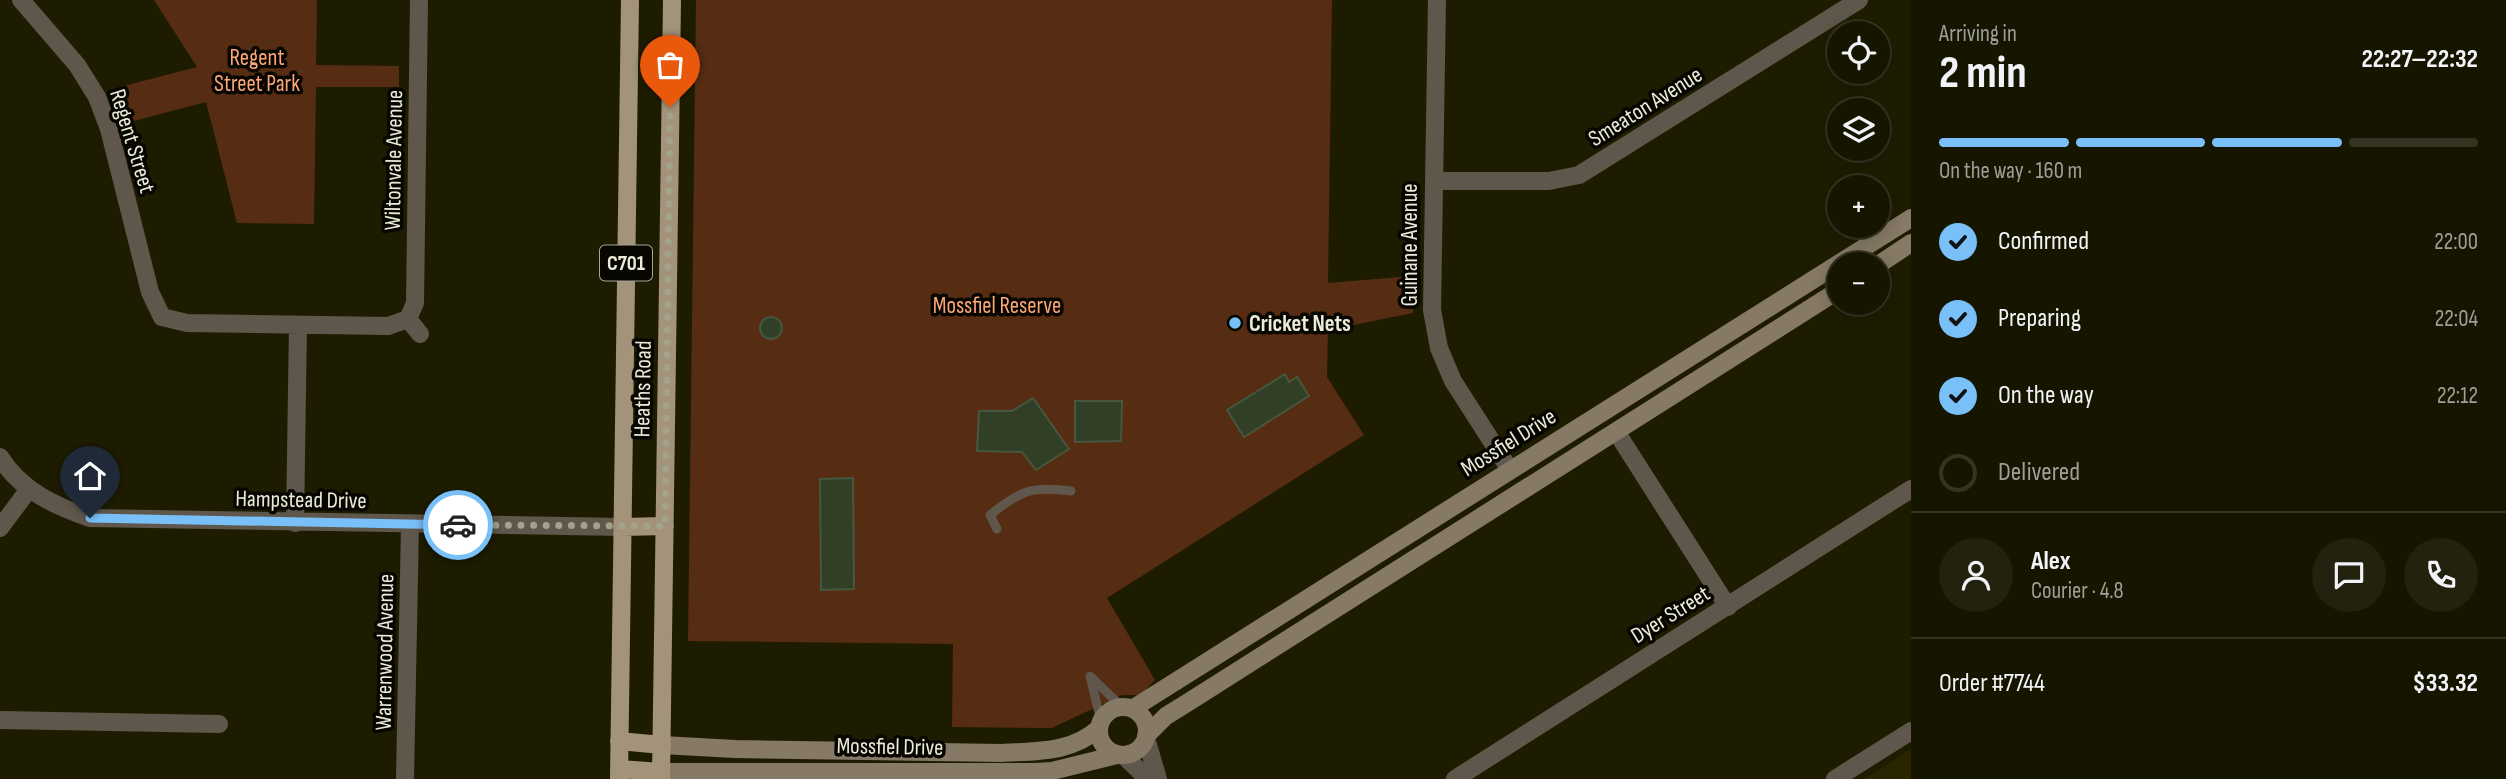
<!DOCTYPE html>
<meta charset="utf-8">
<style>
body{margin:0;font-family:"Sofia Sans Condensed",sans-serif;background:#23220f;color:#f1f3f6;height:100vh;display:flex;flex-direction:column;font-size:26px;white-space:nowrap}
*{box-sizing:border-box;margin:0}
p{font-size:23px;color:#9e9f99}
.icon{flex:none;width:38px;height:38px;fill:none;stroke:currentColor;stroke-width:2;stroke-linecap:round;stroke-linejoin:round}
.map{position:relative;flex:1;overflow:hidden}
.sheet{display:flex;flex-direction:column;background:#161500;width:595px}
.sheet>*{flex:none}
.controls{position:absolute;left:1827px;top:21px;display:grid;gap:14px}
.controls a{display:grid;place-items:center;width:63px;height:63px;border-radius:50%;background:#161500;box-shadow:0 4px 18px #0003,0 0 0 2px #353422;font-size:35px}
.pin{position:absolute;display:grid;place-items:center;width:60px;height:60px;color:#fff;margin:-72px -30px;border-radius:50% 50% 50% 0;rotate:-45deg;box-shadow:0 0 7px #0007}
.pin .icon{rotate:45deg}
.courier{position:absolute;display:grid;place-items:center;width:70px;height:70px;margin:-35px;border:5px solid #79bff8;border-radius:50%;background:#fff;color:#222;box-shadow:0 2px 9px #0007}
.overview em{font-style:normal;font-weight:700}
.overview div{display:flex;flex-direction:column-reverse}
.overview{display:flex;align-items:center;justify-content:space-between;height:119px;padding:0 28px}
h1{font-size:46px;font-weight:700;line-height:52px}
.bar{display:grid;grid-template-columns:repeat(4,1fr);gap:10px 7px;align-content:center;height:84px;padding:0 28px}
.bar i{height:9px;border-radius:5px;background:#353422}
.bar .active{background:#79bff8}
.bar p{grid-column:span 4}
.line{display:flex;align-items:center;gap:18px;padding:0 28px;border-top:2px solid #353422}
.line div{flex:1}
.round{display:grid;place-items:center;flex:none;width:74px;height:74px;border-radius:37px;background:#23220f}
ol{padding:0 28px;list-style:none}
li{display:flex;align-items:center;gap:21px;height:77px}
li p{margin-inline-start:auto}
li .icon{padding:7px;border-radius:50%;background:#79bff8;color:#111;stroke-width:4}
li:last-child{color:#9e9f99}
li i{width:38px;height:38px;border:4px solid #353422;border-radius:50%}
main{display:flex;flex:1;min-height:0}
.map>svg:first-child{display:block}
</style>
<main>
<div class="map">
<svg width="1911" height="779" viewBox="0 0 1911 779">
<rect width="100%" height="100%" fill="#1e1c00"/>
<path fill="#282500" d="M 1911,749 L 1911,779 L 1864,779 Z"/>
<path fill="#562c13" d="M 154,0 L 317,0 L 316,65 L 399,66 L 399,87 L 316,87 L 314,224 L 237,223 L 206,102 L 126,123 L 112,89 L 197,67 Z
M 696,0 L 1332,0 L 1328,283 L 1413,276 L 1413,313 L 1328,330 L 1327,377 L 1364,435 L 1107,598 L 1155,680 L 1141,695 L 1122,695 L 1052,728 L 952,727 L 953,644 L 688,641 Z"/>
<path fill="#313f26" stroke="#47573d" stroke-width="2" d="M760 328a11 11 0 1 1 22 0a11 11 0 1 1-22 0Z
M 1285,374 L 1289,382 L 1297,377 L 1309,396 L 1244,437 L 1227,410 Z
M 1033,398 L 1069,449 L 1036,470 L 1022,452 L 977,451 L 979,411 L 1012,411 Z
M 1075,401 L 1122,401 L 1121,441 L 1075,442 Z
M 853,478 L 854,589 L 821,590 L 820,479 Z"/>
<g fill="none" stroke-linecap="round" stroke-linejoin="round">
<path stroke="#5f574b" stroke-width="9" d="M 997,529 L 990,515 C 1021,490 1032,486 1071,491
M 1090,676 L 1101,721
M 1091,677 L 1122,707"/>
<path stroke="#5f574b" stroke-width="18" d="M 21,0 L 77,65 L 97,97 L 109,129 L 150,292 L 162,317 L 187,323 L 388,326 L 408,319 L 415,303 L 419,0
M 1437,0 L 1432,310 L 1439,348 L 1453,381 L 1510,470
M 1434,181 L 1549,181 L 1579,175 L 1859,0
M 408,319 L 420,334
M 1617,433 L 1728,607
M 0,457 C 20,490 55,506 90,518 L 622,527
M 295,523 L 298,325
M 0,528 L 29,489
M 0,720 L 219,724
M 1146,738 L 1158,779
M 1123,755 L 1148,779
M 405,779 L 410,525
M 1455,779 L 1911,489
M 1835,779 L 1911,731"/>
<path stroke="#867966" stroke-width="18" d="M 1878,265 L 1911,243
M1099 731a24 24 0 1 1 48 0a24 24 0 1 1-48 0Z
M 1132,709 L 1911,218
M 1146,736 L 1166,716 L 1187,703 L 1839,290
M 662,745 L 735,749 L 1002,753 C 1036,751 1072,753 1099,728
M 661,772 L 1035,772 L 1052,771 L 1117,755"/>
<path stroke="#a4937b" stroke-width="18" d="M 622,527 L 665,526
M 619,741 L 662,745
M 619,769 L 661,772
M 619,779 L 630,0
M 661,779 L 672,0"/>
</g>
<g fill="none" stroke-linecap="round" stroke-linejoin="round">
<path stroke="#a3a38d" stroke-width="7" stroke-dasharray="0 12.6" d="M 458,525 L 665,526 L 670,107"/>
<path stroke="#79bff8" stroke-width="9" d="M 90,518 L 458,525"/>
</g>
<circle fill="#79bff8" stroke="#070600" stroke-width="2.5" cx="1235" cy="323" r="7"/>
<g text-anchor="middle" stroke-width="7" stroke-linejoin="round" paint-order="stroke">
<rect fill="#070600" stroke="#a7a698" stroke-width="2" x="600" y="245.5" width="52" height="35" rx="5"/>
<g font-size="21" font-weight="bold" fill="#ebebd9">
<text x="626" y="270">C701</text>
</g>
<g font-size="23" fill="#fda777" stroke="#070600">
<text x="257" y="65">Regent<tspan x="257" dy="26">Street Park</tspan></text>
<text x="997" y="313">Mossfiel Reserve</text>
</g>
<g font-size="23" fill="#ebebd9" stroke="#070600">
<text transform="translate(1645 106) rotate(-32)" y="8">Smeaton Avenue</text>
<text transform="translate(133 141) rotate(73)" y="8">Regent Street</text>
<text transform="translate(393 160) rotate(-89)" y="8">Wiltonvale Avenue</text>
<text transform="translate(1409 245) rotate(-90)" y="8">Guinane Avenue</text>
<text transform="translate(642 389) rotate(-89)" y="8">Heaths Road</text>
<text transform="translate(1508 442) rotate(-32)" y="8">Mossfiel Drive</text>
<text transform="translate(301 499) rotate(1)" y="8">Hampstead Drive</text>
<text transform="translate(1670 614) rotate(-32)" y="8">Dyer Street</text>
<text transform="translate(384 652) rotate(-89)" y="8">Warrenwood Avenue</text>
<text transform="translate(890 746) rotate(1)" y="8">Mossfiel Drive</text>
</g>
<g font-size="23" font-weight="bold" fill="#ebebd9" stroke="#070600" text-anchor="start">
<text x="1249" y="331">Cricket Nets</text>
</g>
</g>
</svg>
<div class="controls">
<a><svg class="icon" aria-label="locate" viewBox="0 0 24 24"><circle cx="12" cy="12" r="6"/><path d="M12 2v4M12 18v4M2 12h4M18 12h4"/></svg></a>
<a><svg class="icon" aria-label="layers" viewBox="0 0 24 24"><path d="M12 4l9 5-9 5-9-5zM3 14l9 5 9-5"/></svg></a>
<a>+</a>
<a>−</a>
</div>
<div class="pin" style="left:670px;top:107px;background:#ea580c"><svg class="icon" aria-label="bag" viewBox="0 0 24 24"><path d="M5 8h14l-1 12H6zM9 8a3 3 0 0 1 6 0"/></svg></div>
<div class="pin" style="left:90px;top:518px;background:#1f2937"><svg class="icon" aria-label="home" viewBox="0 0 24 24"><path d="M3 11l9-7 9 7M6 9v11h12V9"/></svg></div>
<div class="courier" style="left:458px;top:525px"><svg class="icon" aria-label="car" viewBox="0 0 24 24"><path d="M5 17H2v-5l4-1 3-4h7l3 4 3 1v5h-3M9 17h6M6 11h13"/><circle cx="7" cy="17" r="2"/><circle cx="17" cy="17" r="2"/></svg></div>
</div>
<section class="sheet">
<div class="overview"><div><h1>2 min</h1><p>Arriving in</p></div><em>22:27–22:32</em></div>
<div class="bar"><i class="active"></i><i class="active"></i><i class="active"></i><i></i><p>On the way · 160 m</p></div>
<ol>
<li><svg class="icon" aria-label="check" viewBox="0 0 24 24"><path d="M5 12l5 5 9-10"/></svg>Confirmed<p>22:00</p></li>
<li><svg class="icon" aria-label="check" viewBox="0 0 24 24"><path d="M5 12l5 5 9-10"/></svg>Preparing<p>22:04</p></li>
<li><svg class="icon" aria-label="check" viewBox="0 0 24 24"><path d="M5 12l5 5 9-10"/></svg>On the way<p>22:12</p></li>
<li><i></i>Delivered</li>
</ol>
<div class="line" style="height:126px"><a class="round"><svg class="icon" aria-label="person" viewBox="0 0 24 24"><circle cx="12" cy="8" r="4"/><path d="M4 21q1-7 8-7t8 7"/></svg></a><div><b>Alex</b><p>Courier · 4.8</p></div><a class="round"><svg class="icon" aria-label="chat" viewBox="0 0 24 24"><path d="M4 5h16v11H9l-5 4z"/></svg></a><a class="round"><svg class="icon" aria-label="phone" viewBox="0 0 24 24"><path d="M5 4h4l2 5-3 2q2 4 5 5l2-3 5 2v4C11 20 4 13 5 4z"/></svg></a></div>
<div class="line" style="height:91px"><div>Order #7744</div><b>$33.32</b></div>
</section>
</main>
